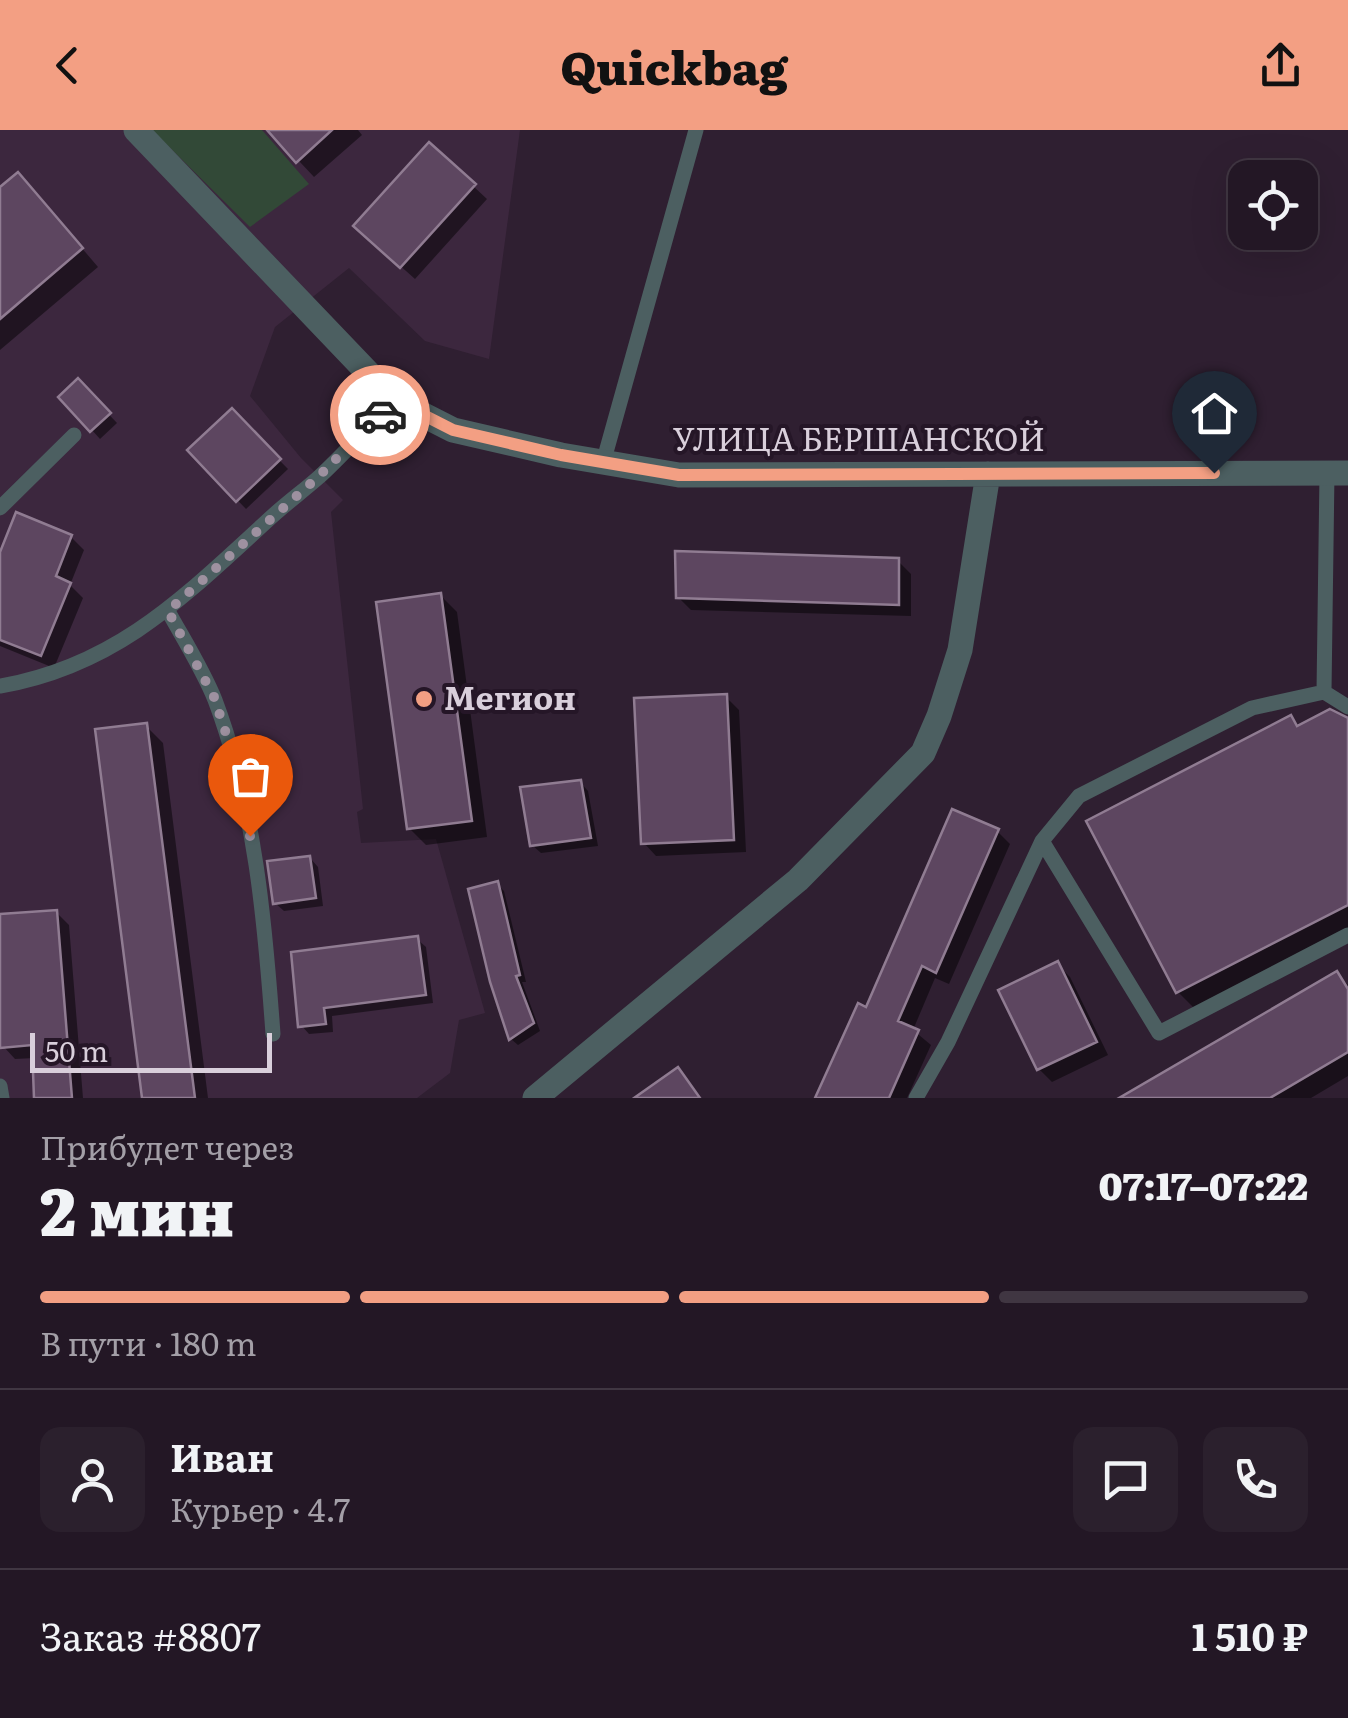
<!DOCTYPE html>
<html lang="ru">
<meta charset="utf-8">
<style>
body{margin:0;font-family:Literata,serif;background:#2b202d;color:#f1f3f6;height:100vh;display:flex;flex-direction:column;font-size:38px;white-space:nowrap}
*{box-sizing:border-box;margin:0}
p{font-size:32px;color:#a39fa7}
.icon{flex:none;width:55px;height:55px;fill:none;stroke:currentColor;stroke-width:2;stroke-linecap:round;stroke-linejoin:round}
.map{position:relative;height:968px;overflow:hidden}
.drawer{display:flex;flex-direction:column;background:#231725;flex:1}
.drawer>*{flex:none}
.tools{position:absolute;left:1228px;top:30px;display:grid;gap:20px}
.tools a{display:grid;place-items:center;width:90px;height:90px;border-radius:20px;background:#231725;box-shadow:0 10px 40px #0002,0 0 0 2px #403642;font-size:50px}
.scale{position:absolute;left:30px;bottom:25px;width:242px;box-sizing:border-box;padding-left:10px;border:5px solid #d9cfdb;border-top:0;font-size:28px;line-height:35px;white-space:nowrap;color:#d9cfdb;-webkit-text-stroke:8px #251627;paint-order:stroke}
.pin{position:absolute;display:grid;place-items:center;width:85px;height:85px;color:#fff;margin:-102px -42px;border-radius:50% 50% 50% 0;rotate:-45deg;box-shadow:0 0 10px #0007}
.pin .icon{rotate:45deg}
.courier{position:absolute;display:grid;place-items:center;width:100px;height:100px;margin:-50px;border:8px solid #f39f83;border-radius:50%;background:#fff;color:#222;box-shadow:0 2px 12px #0007}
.headline em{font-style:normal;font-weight:800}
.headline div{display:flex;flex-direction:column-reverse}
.headline{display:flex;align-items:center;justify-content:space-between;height:170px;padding:0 40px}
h1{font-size:65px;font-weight:800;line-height:75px}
.bar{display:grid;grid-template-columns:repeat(4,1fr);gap:15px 10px;align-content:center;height:120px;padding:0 40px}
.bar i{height:12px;border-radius:8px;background:#403642}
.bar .active{background:#f39f83}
.bar p{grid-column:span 4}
.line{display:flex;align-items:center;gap:25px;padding:0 40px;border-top:2px solid #403642}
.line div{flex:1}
.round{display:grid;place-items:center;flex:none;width:105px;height:105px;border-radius:20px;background:#2b202d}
header{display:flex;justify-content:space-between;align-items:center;height:130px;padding:0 40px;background:#f39f83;color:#111;font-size:45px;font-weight:800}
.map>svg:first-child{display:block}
</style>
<header><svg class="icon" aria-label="back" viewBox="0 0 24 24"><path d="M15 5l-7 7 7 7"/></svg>Quickbag<svg class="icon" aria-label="share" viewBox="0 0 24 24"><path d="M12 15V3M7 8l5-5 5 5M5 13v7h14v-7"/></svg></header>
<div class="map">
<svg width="1348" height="968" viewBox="0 0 1348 968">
<rect width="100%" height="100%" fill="#2f1f31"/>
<path fill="#3c273e" d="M 0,0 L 520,0 L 489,229 L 425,211 L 349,138 L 275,197 L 250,266 L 301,328 L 343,370 L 331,382 L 363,679 L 357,682 L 361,713 L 436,709 L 485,883 L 459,890 L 450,943 L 417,968 L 0,968 Z"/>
<path fill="#324937" d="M 152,0 L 262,0 L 309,54 L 250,97 Z"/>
<path fill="#0007" d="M 270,0 L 358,0 L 362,5 L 314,47 Z
M 429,15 L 487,69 L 415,149 L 369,108 Z
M 0,61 L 34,62 L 98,137 L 0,220 Z
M 78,252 L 117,293 L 100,309 L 62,267 Z
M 232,282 L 288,339 L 246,379 L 190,321 Z
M 71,407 L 84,420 L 70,455 L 83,468 L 54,538 L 0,516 L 0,429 Z
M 898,431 L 911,444 L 911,486 L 691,480 L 678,467 Z
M 440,465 L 457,482 L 487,707 L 426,715 L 409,698 Z
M 726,567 L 739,580 L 746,722 L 656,726 L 644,713 Z
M 1290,588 L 1300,597 L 1348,608 L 1348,799 L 1194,878 L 1178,862 L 1090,692 Z
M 146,596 L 163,613 L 208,968 L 144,968 L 98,602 Z
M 580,652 L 588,661 L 598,716 L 541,723 L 532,715 Z
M 997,701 L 1010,714 L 949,854 L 935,848 L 913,900 L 931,915 L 907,968 L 818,968 L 859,876 L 868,880 Z
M 310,728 L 318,737 L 323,776 L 284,781 L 275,773 Z
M 497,754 L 504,761 L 526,852 L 522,852 L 540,901 L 518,915 L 511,909 L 492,852 Z
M 56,782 L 69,795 L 83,968 L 37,968 L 35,928 L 15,929 L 3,916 L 0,786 Z
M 417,809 L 426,817 L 433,873 L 332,886 L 333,902 L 309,904 L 301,895 L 294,825 Z
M 1057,834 L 1070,847 L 1108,925 L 1052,952 L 1039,939 L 1001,861 Z
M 1337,844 L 1348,855 L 1348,946 L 1311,968 L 1147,968 L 1141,958 Z"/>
<path fill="#5d4660" stroke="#907c92" stroke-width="2.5" d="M 267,0 L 332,0 L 296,33 Z
M 429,12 L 476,54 L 400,138 L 353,96 Z
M 18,42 L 83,118 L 0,189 L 0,57 Z
M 78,248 L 111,283 L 90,302 L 58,267 Z
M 232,278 L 281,329 L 236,372 L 187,320 Z
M 16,382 L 72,405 L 56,446 L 71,453 L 41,526 L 0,510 L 0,422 Z
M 675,421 L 899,428 L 899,475 L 676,468 Z
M 441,463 L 472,691 L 407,699 L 376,472 Z
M 727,564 L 734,710 L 641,714 L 634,568 Z
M 1330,579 L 1348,588 L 1348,775 L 1176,863 L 1086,691 L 1291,585 L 1297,596 Z
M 147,593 L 195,968 L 142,968 L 95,599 Z
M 581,650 L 591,708 L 530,716 L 520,657 Z
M 952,679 L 999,699 L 936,843 L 922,836 L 898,891 L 919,900 L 889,968 L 815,968 L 858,873 L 866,877 Z
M 310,726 L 316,768 L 273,774 L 267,731 Z
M 498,751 L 520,845 L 516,846 L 534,893 L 509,910 L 490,852 L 468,759 Z
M 57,780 L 72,968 L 34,968 L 32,915 L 0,918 L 0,784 Z
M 418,806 L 426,865 L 324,878 L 326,894 L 298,897 L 291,822 Z
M 1058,831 L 1097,912 L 1037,940 L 998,860 Z
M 1337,841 L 1348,859 L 1348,922 L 1270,968 L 1119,968 Z
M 678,937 L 700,968 L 634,968 Z"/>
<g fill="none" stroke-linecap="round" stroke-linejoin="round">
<path stroke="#4c5f61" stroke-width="15" d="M 603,333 L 696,0
M 1327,343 L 1324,562 L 1348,577
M 0,378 L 74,305
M 168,481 C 184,510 203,540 215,570 C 255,676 265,792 273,904
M 0,556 C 116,536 184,467 267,391 C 284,375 302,362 319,347 C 345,323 369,296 394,270
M 1042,711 L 1159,903 L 1348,805
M 0,956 L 2,968
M 916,968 L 948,912 L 1042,711 L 1079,666 L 1252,578 L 1324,562"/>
<path stroke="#4c5f61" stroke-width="25" d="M 136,0 L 394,270 L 453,300 L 561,325 L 679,345 L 1348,343
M 535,968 L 798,750 L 923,623 L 939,586 L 960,520 L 988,344"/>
</g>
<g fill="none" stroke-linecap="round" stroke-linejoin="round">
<path stroke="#9e91a0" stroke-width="10" stroke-dasharray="0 18" d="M 250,706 L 237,637 L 214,567 L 168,481 L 319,346 L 380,285"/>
<path stroke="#f39f83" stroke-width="12" d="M 380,285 L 394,270 L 453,300 L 561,325 L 679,345 L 1214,343"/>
</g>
<circle fill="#f39f83" stroke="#251627" stroke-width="4" cx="424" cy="569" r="10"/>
<g text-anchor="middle" stroke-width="8" stroke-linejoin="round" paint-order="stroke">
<g font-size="32" fill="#d9cfdb" stroke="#251627">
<text x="859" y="321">УЛИЦА БЕРШАНСКОЙ</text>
</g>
<g font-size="32" font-weight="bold" fill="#d9cfdb" stroke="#251627" text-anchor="start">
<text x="444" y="580">Мегион</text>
</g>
</g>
</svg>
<div class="tools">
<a><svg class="icon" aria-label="locate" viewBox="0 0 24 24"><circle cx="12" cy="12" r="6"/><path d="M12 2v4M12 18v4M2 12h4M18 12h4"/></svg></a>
</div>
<div class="scale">50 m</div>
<div class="pin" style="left:250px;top:706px;background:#ea580c"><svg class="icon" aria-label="bag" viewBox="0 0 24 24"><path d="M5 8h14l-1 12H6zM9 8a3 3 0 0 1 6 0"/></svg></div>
<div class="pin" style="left:1214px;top:343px;background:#1f2937"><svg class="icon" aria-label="home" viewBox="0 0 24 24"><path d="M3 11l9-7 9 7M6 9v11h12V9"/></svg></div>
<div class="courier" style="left:380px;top:285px"><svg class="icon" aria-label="car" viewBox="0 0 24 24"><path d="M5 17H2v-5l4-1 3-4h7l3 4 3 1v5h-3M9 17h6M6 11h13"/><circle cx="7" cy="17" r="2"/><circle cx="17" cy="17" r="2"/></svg></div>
</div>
<section class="drawer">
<div class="headline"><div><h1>2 мин</h1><p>Прибудет через</p></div><em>07:17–07:22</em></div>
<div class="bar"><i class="active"></i><i class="active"></i><i class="active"></i><i></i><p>В пути · 180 m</p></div>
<div class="line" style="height:180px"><a class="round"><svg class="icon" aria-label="person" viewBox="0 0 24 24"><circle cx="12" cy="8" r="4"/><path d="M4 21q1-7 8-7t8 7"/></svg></a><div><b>Иван</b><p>Курьер · 4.7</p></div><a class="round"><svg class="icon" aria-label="chat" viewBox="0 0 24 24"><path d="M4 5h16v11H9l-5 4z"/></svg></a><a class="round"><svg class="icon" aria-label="phone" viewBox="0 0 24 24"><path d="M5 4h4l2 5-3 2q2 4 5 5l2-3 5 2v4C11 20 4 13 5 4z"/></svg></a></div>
<div class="line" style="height:130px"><div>Заказ #8807</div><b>1 510 ₽</b></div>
</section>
